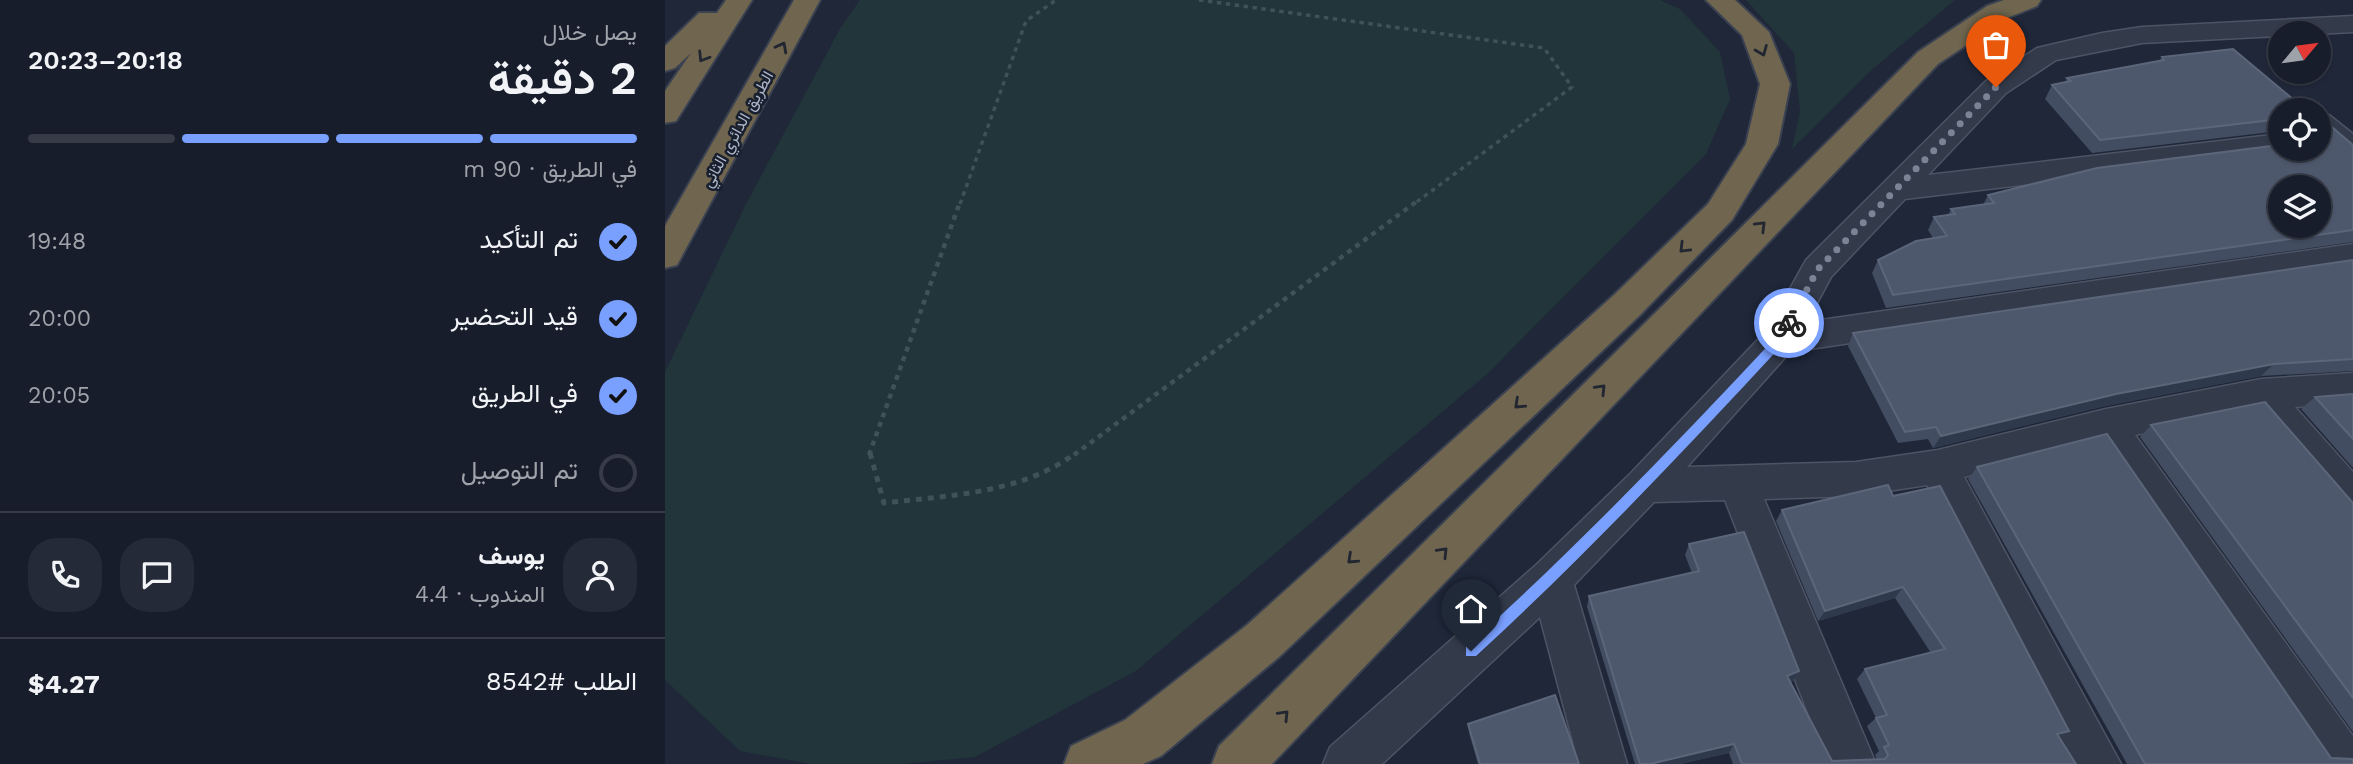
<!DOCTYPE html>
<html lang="ar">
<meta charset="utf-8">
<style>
body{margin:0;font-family:"Work Sans",Vazirmatn,sans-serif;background:#242a37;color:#f1f3f6;direction:rtl;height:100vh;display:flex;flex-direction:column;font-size:26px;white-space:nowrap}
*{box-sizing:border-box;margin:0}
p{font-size:23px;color:#9ea2a9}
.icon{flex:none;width:38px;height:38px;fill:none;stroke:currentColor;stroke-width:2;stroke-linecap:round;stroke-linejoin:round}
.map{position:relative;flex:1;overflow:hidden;direction:ltr}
.side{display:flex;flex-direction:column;background:#171d2b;width:665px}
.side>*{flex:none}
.needle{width:46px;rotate:61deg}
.buttons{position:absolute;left:1603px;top:21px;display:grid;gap:14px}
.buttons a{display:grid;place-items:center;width:63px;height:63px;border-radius:50%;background:#171d2b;box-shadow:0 2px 5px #0004,0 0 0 2px #363b47;font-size:35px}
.pin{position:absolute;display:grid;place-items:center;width:60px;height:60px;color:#fff;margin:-72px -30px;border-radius:50% 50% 50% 0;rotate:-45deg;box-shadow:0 0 7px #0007}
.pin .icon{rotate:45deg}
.courier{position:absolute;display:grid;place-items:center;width:70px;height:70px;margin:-35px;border:5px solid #799fff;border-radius:50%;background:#fff;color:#222;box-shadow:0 2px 9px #0007}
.overview em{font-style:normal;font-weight:600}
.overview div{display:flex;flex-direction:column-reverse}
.overview{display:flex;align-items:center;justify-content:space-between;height:119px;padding:0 28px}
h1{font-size:46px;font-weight:600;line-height:52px}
.bar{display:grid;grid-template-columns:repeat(4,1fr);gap:10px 7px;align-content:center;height:84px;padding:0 28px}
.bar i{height:9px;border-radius:5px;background:#363b47}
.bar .current{background:#799fff}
.bar p{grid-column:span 4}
.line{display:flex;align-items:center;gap:18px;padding:0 28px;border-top:2px solid #363b47}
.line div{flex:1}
.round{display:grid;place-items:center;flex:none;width:74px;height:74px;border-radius:28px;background:#242a37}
ol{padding:0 28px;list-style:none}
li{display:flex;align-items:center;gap:21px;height:77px}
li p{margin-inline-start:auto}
li .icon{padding:7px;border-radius:50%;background:#799fff;color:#111;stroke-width:4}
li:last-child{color:#9ea2a9}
li i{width:38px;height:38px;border:4px solid #363b47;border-radius:50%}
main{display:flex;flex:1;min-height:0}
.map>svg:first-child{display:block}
</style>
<main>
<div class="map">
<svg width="1688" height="764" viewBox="0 0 1688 764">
<rect width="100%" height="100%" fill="#1f2739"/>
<path fill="#21353a" d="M 195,0 L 995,0 L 1015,9 L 1055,52 L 1065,99 L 1041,154 L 821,375 L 471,671 L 310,757 L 237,764 L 146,764 L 75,751 L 0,680 L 0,372 L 80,206 L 176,27 Z
M 1081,0 L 1290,0 L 1203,73 L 1127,149 L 1135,111 L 1129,53 Z"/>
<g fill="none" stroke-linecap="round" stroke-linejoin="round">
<defs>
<path id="minor" d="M 1688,16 L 1688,32 L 1477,43 L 1391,60 L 1341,93 L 1263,175 L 1615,134 L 1615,149 L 1627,149 L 1615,154 L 1240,199 L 1166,277 L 1142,322 L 1688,244 L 1688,268 L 1125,352 L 1022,467 L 1191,462 L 1273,450 L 1441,409 L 1596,379 L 1688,373 L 1688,403 L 1630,407 L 1688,472 L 1688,519 L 1674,513 L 1588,411 L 1470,435 L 1688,736 L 1688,764 L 1650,764 L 1432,443 L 1299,477 L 1456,764 L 1406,764 L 1262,485 L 1191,496 L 1099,499 L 1211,764 L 1163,764 L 1060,500 L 989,502 L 909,585 L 962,764 L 914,764 L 875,617 L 717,764 L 658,764 L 665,747 L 871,565 L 966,473 L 1102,330 L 1141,260 L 1321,81 L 1372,48 L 1437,33 L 1477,27 Z
M 1654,112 L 1664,115 L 1688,134 L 1688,159 L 1677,156 L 1654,136 Z"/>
<path id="highway" d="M 61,0 L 87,0 L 11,121 L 0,123 L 0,91 L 26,53 L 10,68 L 0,71 L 0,46 L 34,13 L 52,13 Z
M 129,0 L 155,0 L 12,265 L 0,268 L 0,226 Z
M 1041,0 L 1070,0 L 1104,32 L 1125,84 L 1113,144 L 1067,220 L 975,315 L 614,657 L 496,756 L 478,764 L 399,764 L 406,746 L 460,720 L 582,625 L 949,295 L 1043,204 L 1081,144 L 1095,84 L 1077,35 Z
M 1339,0 L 1376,0 L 1372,6 L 1342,18 L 1273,64 L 607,764 L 547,764 L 554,746 L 1253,52 L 1322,6 Z"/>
</defs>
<use href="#minor" stroke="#4d5464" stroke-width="3"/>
<use href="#highway" stroke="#3a4151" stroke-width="4"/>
<path stroke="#3e5258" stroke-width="3.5" stroke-dasharray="4.5 4.5" stroke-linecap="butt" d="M 534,0 L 879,48 L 907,87 L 749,204
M 295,204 L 361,21 L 391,0"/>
<path stroke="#3e5258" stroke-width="4.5" stroke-dasharray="5 5" stroke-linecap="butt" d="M 204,455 L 295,202
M 409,455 L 751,202"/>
<path stroke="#3e5258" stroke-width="5" stroke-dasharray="6 6" stroke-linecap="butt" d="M 205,453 L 219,503 C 286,495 355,494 411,453"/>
<use href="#minor" fill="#333a4a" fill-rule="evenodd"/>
<use href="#highway" fill="#70664f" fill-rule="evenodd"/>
</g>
<path fill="#424d61" d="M 1497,57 L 1615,110 L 1615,134 L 1615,131 L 1427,153 L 1380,99 L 1387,85 L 1400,83 L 1402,78 L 1494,61 Z
M 1663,128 L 1688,145 L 1688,242 L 1221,308 L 1207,273 L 1213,260 L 1268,238 L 1263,230 L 1269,217 L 1283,215 L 1286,209 L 1318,205 L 1323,195 L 1615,149 Z
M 1688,260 L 1688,371 L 1596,376 L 1440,406 L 1268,448 L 1263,439 L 1233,443 L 1183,346 L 1188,333 Z
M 1688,394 L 1688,468 L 1636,409 L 1650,397 Z
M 1486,425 L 1688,503 L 1688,732 L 1475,437 Z
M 1312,467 L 1666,758 L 1688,764 L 1462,764 L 1303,479 Z
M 1228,496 L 1394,737 L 1411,764 L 1068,764 L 1064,753 L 1015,764 L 970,764 L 922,607 L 924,596 L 1027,573 L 1020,555 L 1024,544 L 1134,671 L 1128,681 L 1126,682 L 1167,761 L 1212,759 L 1210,755 L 1214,751 L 1202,726 L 1211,718 L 1192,679 L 1200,669 L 1266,653 L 1230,598 L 1153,621 L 1111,521 L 1117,510 Z
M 803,724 L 914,764 L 813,764 L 804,733 Z"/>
<path fill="#2f394c" d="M 1609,364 L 1596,376 L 1440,406 L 1268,448 L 1276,436 L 1451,394 Z
M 1238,587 L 1230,598 L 1153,621 L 1160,611 Z
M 1134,671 L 1128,681 L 1116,685 L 1122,676 Z
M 1069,744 L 1064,753 L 1015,764 L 985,764 Z"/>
<path fill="#4e586c" stroke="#5c667a" stroke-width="2" fill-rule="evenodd" d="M 1568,49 L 1641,110 L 1615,110 L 1615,119 L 1435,140 L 1387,85 L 1406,81 L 1402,78 L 1499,60 L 1497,57 Z
M 1654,121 L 1663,128 L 1667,127 L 1688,145 L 1688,230 L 1228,295 L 1213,260 L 1251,241 L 1282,236 L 1269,217 L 1290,214 L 1286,209 L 1329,203 L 1323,195 L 1432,168 L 1615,145 L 1615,149 L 1654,149 ZM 1615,187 L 1654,187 L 1654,226 L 1615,226 Z
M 1688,260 L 1688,359 L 1609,364 L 1451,394 L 1276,436 L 1271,427 L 1240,432 L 1188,333 Z
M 1688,394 L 1688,439 L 1650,397 Z
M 1600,402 L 1688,503 L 1688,698 L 1486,425 Z
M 1442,434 L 1666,758 L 1688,759 L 1688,764 L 1480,764 L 1312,467 Z
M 1223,485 L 1228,496 L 1275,486 L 1404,731 L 1392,734 L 1411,764 L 1077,764 L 1069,744 L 985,764 L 975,764 L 924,596 L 1034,571 L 1024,544 L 1079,532 L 1134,671 L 1122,676 L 1167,761 L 1220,759 L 1223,755 L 1219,747 L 1224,745 L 1211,718 L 1222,715 L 1200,669 L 1280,649 L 1238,587 L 1160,611 L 1117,510 Z
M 890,695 L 914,764 L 815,764 L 803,724 Z"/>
<defs><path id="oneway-chevron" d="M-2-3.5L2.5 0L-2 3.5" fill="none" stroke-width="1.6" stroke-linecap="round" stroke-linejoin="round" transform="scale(1.75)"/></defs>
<g stroke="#212631">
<use href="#oneway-chevron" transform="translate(117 47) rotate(-62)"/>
<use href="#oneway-chevron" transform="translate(1097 51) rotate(68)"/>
<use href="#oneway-chevron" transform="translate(38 57) rotate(122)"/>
<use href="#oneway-chevron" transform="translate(1096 226) rotate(-45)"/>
<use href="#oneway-chevron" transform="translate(1019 248) rotate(135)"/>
<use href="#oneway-chevron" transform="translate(936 389) rotate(-46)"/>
<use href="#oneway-chevron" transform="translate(854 404) rotate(137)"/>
<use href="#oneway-chevron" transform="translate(778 552) rotate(-46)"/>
<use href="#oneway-chevron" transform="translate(687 559) rotate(137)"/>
<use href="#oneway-chevron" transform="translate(619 715) rotate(-46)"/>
</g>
<path fill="#799fff" d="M 1124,319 L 1129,323 L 1119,343 C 1019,451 919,557 811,656 L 801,656 L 801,647 C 910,549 1011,444 1111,337 Z"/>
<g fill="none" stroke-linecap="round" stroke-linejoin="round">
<path stroke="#7b8395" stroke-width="7" stroke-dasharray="0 12.6" d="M 1124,323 L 1153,269 L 1331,87"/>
</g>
<g text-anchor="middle" stroke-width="5" stroke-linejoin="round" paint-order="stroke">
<g font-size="16" fill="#adb4c6" stroke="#181f2e">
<text transform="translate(72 129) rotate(-61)" y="6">الطريق الدائري الثاني</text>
</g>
</g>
</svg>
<div class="buttons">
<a><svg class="needle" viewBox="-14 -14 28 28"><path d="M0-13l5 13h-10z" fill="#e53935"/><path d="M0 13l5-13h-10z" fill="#9ea2a9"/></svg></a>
<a><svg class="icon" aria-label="locate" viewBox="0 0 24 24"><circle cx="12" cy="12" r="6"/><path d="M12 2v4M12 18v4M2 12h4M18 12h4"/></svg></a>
<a><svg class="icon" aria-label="layers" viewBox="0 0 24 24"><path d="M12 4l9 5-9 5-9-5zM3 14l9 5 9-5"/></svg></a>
</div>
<div class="pin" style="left:1331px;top:87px;background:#ea580c"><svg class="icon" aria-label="bag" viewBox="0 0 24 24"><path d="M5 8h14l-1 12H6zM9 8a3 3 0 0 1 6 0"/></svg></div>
<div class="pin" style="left:806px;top:651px;background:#1f2937"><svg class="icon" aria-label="home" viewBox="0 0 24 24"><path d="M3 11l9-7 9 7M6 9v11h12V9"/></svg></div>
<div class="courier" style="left:1124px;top:323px"><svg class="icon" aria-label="bike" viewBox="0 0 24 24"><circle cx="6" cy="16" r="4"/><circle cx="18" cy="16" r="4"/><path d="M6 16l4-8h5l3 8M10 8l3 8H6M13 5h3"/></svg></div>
</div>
<section class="side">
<div class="overview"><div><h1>2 دقيقة</h1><p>يصل خلال</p></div><em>20:18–20:23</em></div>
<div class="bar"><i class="current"></i><i class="current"></i><i class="current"></i><i></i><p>في الطريق · 90 m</p></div>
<ol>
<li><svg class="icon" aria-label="check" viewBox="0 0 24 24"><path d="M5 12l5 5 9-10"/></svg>تم التأكيد<p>19:48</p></li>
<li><svg class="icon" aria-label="check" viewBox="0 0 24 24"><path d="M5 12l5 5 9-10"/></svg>قيد التحضير<p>20:00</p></li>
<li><svg class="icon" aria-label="check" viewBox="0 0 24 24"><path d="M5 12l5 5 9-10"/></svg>في الطريق<p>20:05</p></li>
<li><i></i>تم التوصيل</li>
</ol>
<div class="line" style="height:126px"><a class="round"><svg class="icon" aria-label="person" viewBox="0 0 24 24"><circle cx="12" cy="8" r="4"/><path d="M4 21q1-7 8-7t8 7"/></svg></a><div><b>يوسف</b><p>المندوب · 4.4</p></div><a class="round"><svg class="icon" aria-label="chat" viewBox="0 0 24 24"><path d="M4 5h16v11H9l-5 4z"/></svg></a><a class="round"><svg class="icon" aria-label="phone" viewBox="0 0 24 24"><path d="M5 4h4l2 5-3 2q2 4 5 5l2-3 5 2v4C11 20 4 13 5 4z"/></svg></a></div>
<div class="line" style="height:91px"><div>الطلب #8542</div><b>$4.27</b></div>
</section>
</main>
